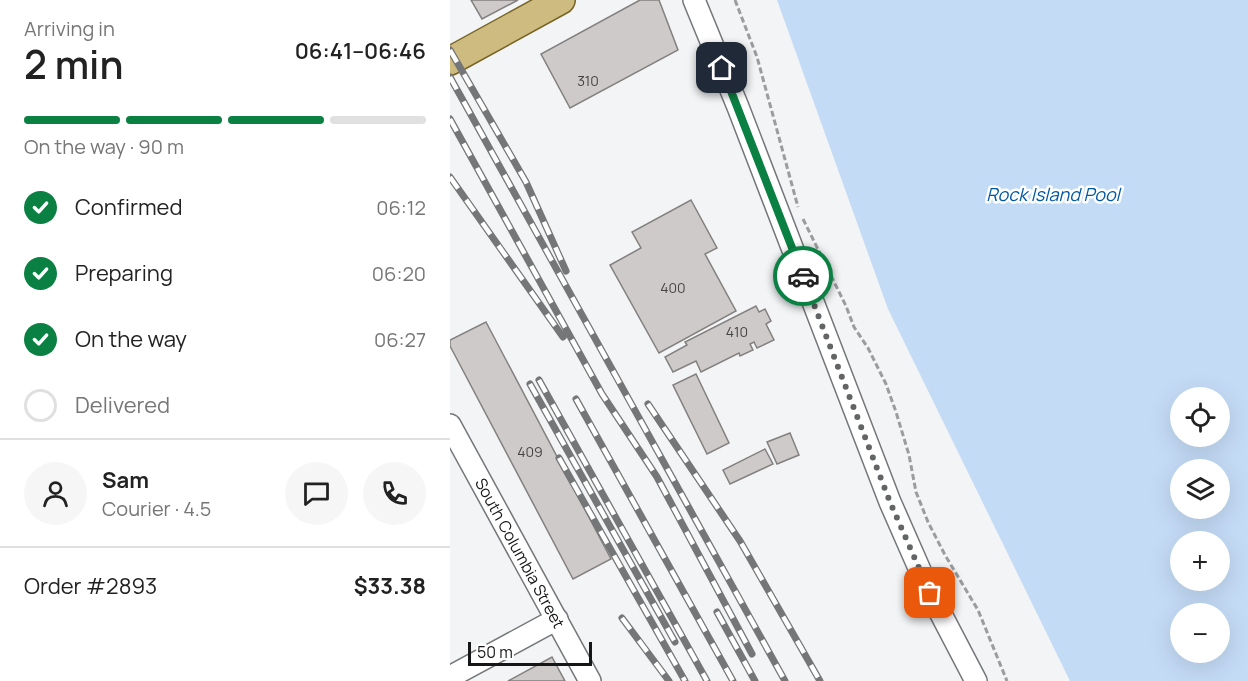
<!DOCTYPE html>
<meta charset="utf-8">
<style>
body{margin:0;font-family:Manrope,sans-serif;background:#f6f6f6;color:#222;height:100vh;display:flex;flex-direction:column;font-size:22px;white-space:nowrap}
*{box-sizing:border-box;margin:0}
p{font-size:20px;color:#767676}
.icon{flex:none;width:33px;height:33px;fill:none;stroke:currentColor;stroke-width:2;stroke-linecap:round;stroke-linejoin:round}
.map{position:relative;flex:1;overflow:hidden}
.details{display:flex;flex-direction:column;background:#fff;width:450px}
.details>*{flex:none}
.controls{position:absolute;left:720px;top:387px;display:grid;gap:12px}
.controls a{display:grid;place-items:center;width:60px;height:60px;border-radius:50%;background:#fff;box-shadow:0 6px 24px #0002;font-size:30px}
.scale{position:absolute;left:18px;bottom:15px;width:124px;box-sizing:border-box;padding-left:6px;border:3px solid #151617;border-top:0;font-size:16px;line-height:21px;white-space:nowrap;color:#151617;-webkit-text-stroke:4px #fff;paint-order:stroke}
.pin{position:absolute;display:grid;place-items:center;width:51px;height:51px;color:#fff;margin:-26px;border-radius:12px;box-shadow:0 3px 9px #0006}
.courier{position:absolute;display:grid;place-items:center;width:60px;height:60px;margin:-30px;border:4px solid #0b8043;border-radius:50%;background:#fff;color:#222;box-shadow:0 2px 8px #0007}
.headline em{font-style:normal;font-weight:600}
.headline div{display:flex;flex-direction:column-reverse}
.headline{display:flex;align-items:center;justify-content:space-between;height:102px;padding:0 24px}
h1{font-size:39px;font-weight:600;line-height:45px}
.bar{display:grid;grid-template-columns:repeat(4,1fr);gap:9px 6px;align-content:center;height:72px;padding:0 24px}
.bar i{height:8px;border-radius:4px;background:#e0e0e0}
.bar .current{background:#0b8043}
.bar p{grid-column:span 4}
.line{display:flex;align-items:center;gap:15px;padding:0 24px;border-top:2px solid #e0e0e0}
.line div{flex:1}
.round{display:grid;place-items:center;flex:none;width:63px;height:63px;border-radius:32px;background:#f6f6f6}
ol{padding:0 24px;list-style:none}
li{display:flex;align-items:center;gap:18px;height:66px}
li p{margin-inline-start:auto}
li .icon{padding:6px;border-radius:50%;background:#0b8043;color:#fff;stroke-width:4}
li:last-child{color:#767676}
li i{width:33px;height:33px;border:3px solid #e0e0e0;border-radius:50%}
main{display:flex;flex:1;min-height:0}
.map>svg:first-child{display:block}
</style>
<main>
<section class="details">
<div class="headline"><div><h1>2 min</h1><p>Arriving in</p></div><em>06:41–06:46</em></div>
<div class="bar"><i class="current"></i><i class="current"></i><i class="current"></i><i></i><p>On the way · 90 m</p></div>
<ol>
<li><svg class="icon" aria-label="check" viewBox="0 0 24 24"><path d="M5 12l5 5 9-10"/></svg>Confirmed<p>06:12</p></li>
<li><svg class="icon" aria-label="check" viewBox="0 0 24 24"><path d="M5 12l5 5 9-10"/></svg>Preparing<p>06:20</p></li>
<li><svg class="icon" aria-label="check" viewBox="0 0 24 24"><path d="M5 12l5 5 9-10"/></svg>On the way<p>06:27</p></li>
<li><i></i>Delivered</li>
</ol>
<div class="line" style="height:108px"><a class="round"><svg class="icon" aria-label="person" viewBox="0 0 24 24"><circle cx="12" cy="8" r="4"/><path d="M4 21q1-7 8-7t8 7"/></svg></a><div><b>Sam</b><p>Courier · 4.5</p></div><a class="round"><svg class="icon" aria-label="chat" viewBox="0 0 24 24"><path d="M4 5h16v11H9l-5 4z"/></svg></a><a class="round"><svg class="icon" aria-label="phone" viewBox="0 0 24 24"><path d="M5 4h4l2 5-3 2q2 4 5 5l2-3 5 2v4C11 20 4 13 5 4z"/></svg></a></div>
<div class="line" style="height:78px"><div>Order #2893</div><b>$33.38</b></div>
</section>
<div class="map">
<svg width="798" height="681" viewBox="0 0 798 681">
<rect width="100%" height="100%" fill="#f2f4f6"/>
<path fill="#c4dbf6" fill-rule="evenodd" d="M 327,0 L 798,0 L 798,681 L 620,681 L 438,309 ZM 730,398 L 770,398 L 770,436 L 730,436 ZM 730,470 L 770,470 L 770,508 L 730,508 ZM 730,542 L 770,542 L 770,580 L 730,580 ZM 730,614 L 770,614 L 770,652 L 730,652 Z"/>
<path fill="#cecaca" stroke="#83807f" stroke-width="1.5" d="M 21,0 L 68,0 L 32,19 Z
M 190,0 L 209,0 L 228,50 L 120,108 L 91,54 Z
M 241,200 L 267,248 L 255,254 L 286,311 L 209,353 L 160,265 L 191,248 L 182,232 Z
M 306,306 L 309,312 L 315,309 L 321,321 L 316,324 L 324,340 L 307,348 L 304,342 L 300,344 L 303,350 L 290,356 L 289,353 L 251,372 L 246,361 L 223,372 L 215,357 L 237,345 L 235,342 Z
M 36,322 L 161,559 L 123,579 L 0,346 L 0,340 Z
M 246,374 L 279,443 L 257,454 L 223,385 Z
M 340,433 L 349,455 L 327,464 L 317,442 Z
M 315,449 L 323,464 L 280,484 L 273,470 Z
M 102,657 L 115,681 L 58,681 Z"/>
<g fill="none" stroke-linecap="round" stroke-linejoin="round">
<defs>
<g id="minor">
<path d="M 244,0 L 288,107 L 440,502 L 480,593 L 526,681"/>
<path id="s1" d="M 0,425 L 140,681"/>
<path d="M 0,677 L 107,619"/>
</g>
<path id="major" d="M 0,61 L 111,0"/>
</defs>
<use href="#minor" stroke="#747679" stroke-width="24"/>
<use href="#major" stroke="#786425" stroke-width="30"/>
<path stroke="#9a9c9e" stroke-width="3" stroke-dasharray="6 3" stroke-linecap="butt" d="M 285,0 L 307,57 L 348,207
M 353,219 L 396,306 L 404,327 L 418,348 L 436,384 L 446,412 L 459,455 L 466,492 L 478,522 L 495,555 L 528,610 L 557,681"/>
<use href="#minor" stroke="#fff" stroke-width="21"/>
<use href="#major" stroke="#cebb80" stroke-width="27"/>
<defs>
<path id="rail" d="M 0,50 L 76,182 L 116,271
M 0,77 L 335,681
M 0,119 L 152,394 L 207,477 L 302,654
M 0,177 L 113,337
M 89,380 L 257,681
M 80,384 L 225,642
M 126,399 L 283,681
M 198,404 L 290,541 L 370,681
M 109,458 L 235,681
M 267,612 L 305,681
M 172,618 L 219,681"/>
</defs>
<use href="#rail" stroke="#757678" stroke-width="7"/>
<use href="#rail" stroke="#fff" stroke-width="4.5" stroke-dasharray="14" stroke-linecap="butt"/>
</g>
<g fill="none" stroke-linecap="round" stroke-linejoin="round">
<path stroke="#626465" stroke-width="6" stroke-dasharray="0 10.8" d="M 353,276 L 440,502 L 480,593"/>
<path stroke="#0b8043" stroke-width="8" d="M 272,68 L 353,276"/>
</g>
<g text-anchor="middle" stroke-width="5" stroke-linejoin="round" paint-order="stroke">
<g font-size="14" fill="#434344">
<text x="138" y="86">310</text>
<text x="223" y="293">400</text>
<text x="287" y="337">410</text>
<text x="80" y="457">409</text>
</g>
<g font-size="16" fill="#151617" stroke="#fff">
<text dy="6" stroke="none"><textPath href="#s1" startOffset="146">South Columbia Street</textPath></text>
</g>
<g font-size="18" font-style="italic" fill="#0058a4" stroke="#fff">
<text x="603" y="201">Rock Island Pool</text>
</g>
</g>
</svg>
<div class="controls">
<a><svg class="icon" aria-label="locate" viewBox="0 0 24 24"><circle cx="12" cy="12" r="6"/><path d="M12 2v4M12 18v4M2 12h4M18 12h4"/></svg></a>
<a><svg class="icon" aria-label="layers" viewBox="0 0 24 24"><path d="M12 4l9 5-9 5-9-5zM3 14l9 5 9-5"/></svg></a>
<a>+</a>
<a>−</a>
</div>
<div class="scale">50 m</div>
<div class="pin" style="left:480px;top:593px;background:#ea580c"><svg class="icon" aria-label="bag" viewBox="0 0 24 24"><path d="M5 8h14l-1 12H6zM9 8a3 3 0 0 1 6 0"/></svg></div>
<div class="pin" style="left:272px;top:68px;background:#1f2937"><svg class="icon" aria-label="home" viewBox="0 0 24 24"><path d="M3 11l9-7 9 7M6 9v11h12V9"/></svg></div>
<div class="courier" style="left:353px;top:276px"><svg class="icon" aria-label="car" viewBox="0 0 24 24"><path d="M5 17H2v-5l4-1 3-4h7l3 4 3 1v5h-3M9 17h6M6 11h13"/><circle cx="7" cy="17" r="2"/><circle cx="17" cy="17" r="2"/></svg></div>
</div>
</main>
